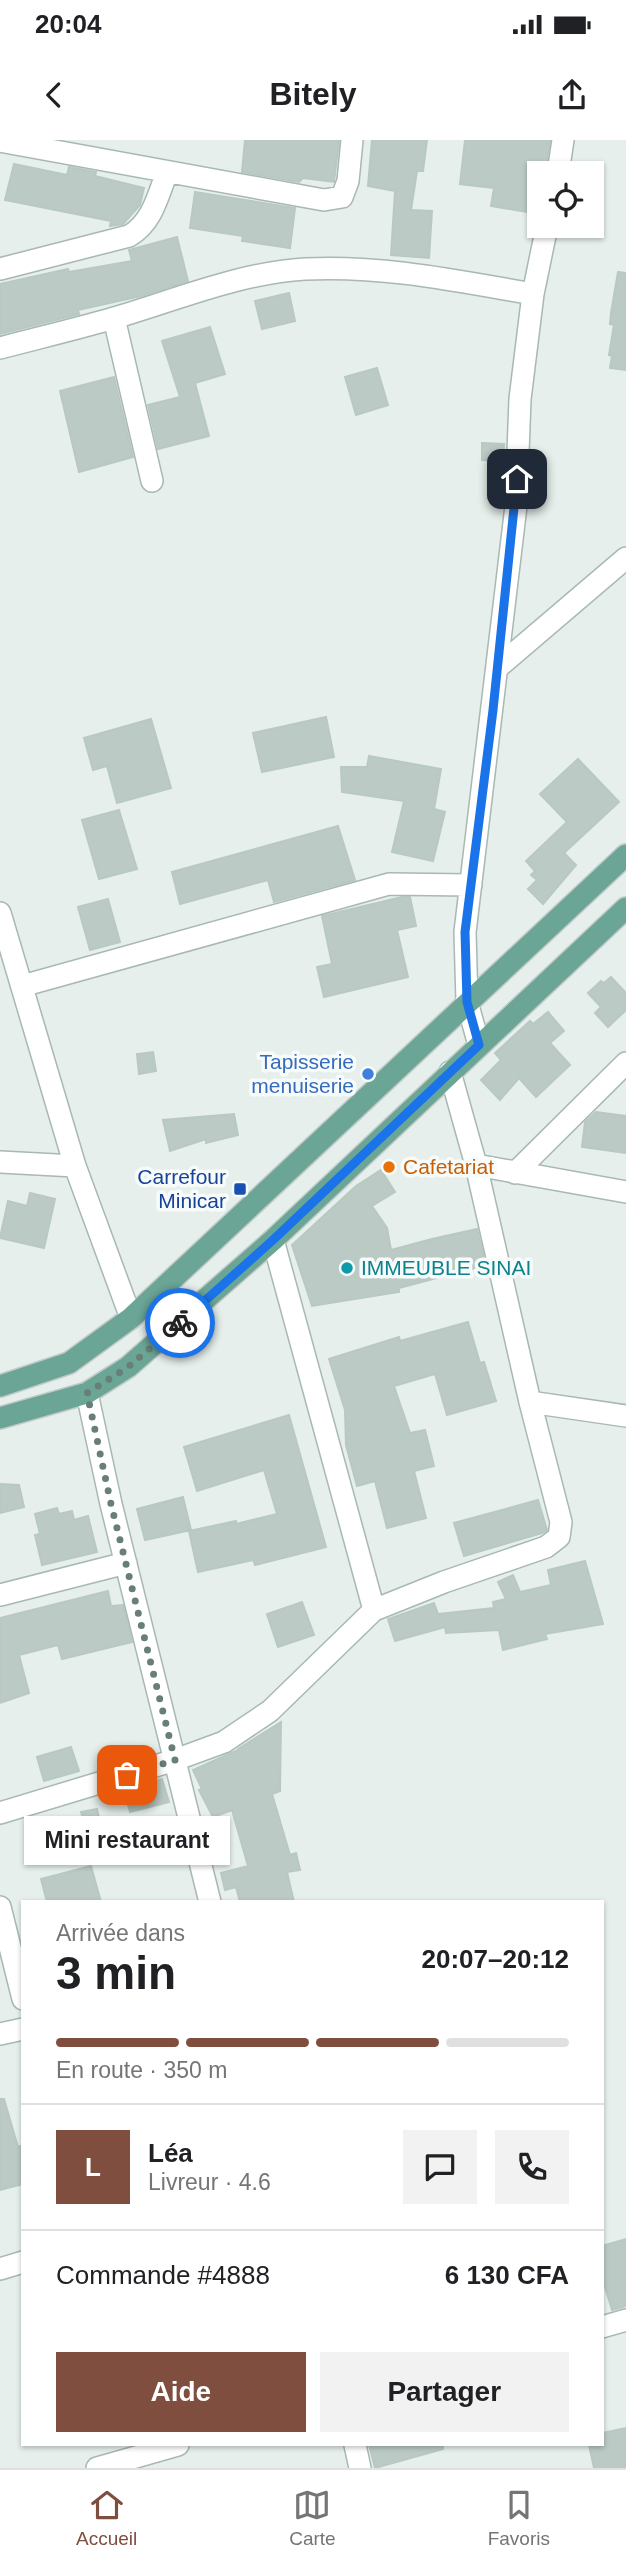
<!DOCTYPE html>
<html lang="fr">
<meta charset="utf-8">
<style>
body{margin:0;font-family:Arial,sans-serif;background:#f2f2f2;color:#202124;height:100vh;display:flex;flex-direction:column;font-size:26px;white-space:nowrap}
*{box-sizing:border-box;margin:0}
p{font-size:23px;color:#757577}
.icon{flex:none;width:38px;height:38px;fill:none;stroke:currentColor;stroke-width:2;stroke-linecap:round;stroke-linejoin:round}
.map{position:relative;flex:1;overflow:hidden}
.details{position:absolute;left:21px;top:1760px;width:583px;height:546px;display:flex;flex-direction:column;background:#fff;border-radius:0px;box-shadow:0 2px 5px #0004}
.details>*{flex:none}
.controls{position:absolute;left:527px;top:21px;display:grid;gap:14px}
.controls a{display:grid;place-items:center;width:77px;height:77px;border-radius:0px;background:#fff;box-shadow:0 2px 5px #0004;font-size:35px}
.pin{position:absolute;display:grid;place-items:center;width:60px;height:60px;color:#fff;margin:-30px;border-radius:14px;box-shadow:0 4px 10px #0006}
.courier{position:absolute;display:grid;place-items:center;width:70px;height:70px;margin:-35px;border:5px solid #1a73e8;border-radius:50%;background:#fff;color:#222;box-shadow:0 2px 9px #0007}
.bubble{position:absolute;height:49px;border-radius:0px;background:#fff;box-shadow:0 2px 5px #0004;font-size:23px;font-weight:600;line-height:49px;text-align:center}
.overview em{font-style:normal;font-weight:600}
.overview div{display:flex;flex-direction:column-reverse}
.overview{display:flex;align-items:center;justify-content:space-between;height:119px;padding:0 35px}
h1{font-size:46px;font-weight:600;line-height:52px}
.bar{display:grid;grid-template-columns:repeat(4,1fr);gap:10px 7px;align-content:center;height:84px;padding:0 35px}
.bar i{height:9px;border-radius:5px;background:#e0e0e0}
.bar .on{background:#7f4e3f}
.bar p{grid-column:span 4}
.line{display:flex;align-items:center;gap:18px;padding:0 35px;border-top:2px solid #e0e0e0}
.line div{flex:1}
.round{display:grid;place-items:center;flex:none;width:74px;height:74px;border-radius:0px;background:#f2f2f2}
.cta{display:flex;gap:14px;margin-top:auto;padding:14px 35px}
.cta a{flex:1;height:80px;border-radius:0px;background:#7f4e3f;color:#fff;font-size:28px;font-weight:600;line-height:80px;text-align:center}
.cta a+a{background:#f2f2f2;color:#202124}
.status{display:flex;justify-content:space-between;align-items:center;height:49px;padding:0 35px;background:#fff;direction:ltr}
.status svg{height:19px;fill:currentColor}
header{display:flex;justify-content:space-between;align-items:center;height:91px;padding:0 35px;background:#fff;font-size:32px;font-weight:600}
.dock{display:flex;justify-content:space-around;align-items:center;height:98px;border-top:2px solid #e0e0e0;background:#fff;font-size:19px;color:#757577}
.dock a{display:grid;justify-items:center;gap:4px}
.dock .on{color:#7f4e3f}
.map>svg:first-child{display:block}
</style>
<div class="status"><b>20:04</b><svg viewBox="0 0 49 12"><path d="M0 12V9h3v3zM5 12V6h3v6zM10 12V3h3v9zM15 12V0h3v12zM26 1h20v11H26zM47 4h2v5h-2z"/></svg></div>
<header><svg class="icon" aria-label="back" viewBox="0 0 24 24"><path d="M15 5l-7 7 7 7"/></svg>Bitely<svg class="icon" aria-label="share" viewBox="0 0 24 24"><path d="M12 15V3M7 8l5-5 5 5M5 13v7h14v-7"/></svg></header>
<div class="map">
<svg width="626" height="2328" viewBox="0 0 626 2328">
<rect width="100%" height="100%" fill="#e6efeb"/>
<path fill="#bbcac4" stroke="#b8c9c2" stroke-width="2" d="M 245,0 L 339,0 L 334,42 L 303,38 L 299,42 L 242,32 Z
M 372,0 L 427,0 L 423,31 L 417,31 L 411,70 L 432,71 L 429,118 L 391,115 L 395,51 L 368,46 Z
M 465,0 L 550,0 L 545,33 L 539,33 L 539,74 L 491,66 L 494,48 L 460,44 Z
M 14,24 L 67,35 L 69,27 L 96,32 L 95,36 L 144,48 L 140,65 L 123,84 L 110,86 L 111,81 L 5,60 Z
M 195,52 L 295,68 L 290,108 L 242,101 L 243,96 L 190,88 Z
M 177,97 L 188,141 L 141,156 L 78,170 L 79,174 L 0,194 L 0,144 L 68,129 L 69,132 L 132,121 L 129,110 Z
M 618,132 L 626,133 L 626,230 L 610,228 L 612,216 L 609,215 L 614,185 L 610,184 L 611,173 Z
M 289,153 L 295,181 L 262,189 L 255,161 Z
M 210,187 L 225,234 L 195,243 L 209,296 L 158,309 L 148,265 L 180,257 L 162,201 Z
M 377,228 L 388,265 L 356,275 L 345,237 Z
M 114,237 L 133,317 L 79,332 L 60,251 Z
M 482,303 L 504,304 L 503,321 L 482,320 Z
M 326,577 L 334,617 L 262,632 L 253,593 Z
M 151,579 L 171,648 L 117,663 L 107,626 L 93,630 L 84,598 Z
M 369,616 L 441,629 L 434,669 L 445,672 L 433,721 L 392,712 L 404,661 L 342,652 L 341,627 L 367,627 Z
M 578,619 L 619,662 L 564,713 L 576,725 L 543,764 L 528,749 L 537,740 L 531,735 L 535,731 L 526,721 L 567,682 L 540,654 Z
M 119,670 L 137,729 L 99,739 L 82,680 Z
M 338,686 L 355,740 L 274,762 L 268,740 L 180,764 L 172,732 Z
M 402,757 L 410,757 L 416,786 L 397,790 L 408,837 L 324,857 L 317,827 L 332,824 L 322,776 Z
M 108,759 L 120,802 L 90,810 L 78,767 Z
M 611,837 L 626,853 L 626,870 L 608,887 L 595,873 L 601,867 L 588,853 L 601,841 L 604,843 Z
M 548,872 L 564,891 L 550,903 L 570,925 L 536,957 L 519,938 L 500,960 L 481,940 L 501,920 L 495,913 L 530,881 L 533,884 Z
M 153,912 L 156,931 L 139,934 L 137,914 Z
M 596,972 L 626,976 L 626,1013 L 582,1007 L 585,982 Z
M 234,974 L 238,995 L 206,1003 L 206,999 L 170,1011 L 163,980 Z
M 381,1030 L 395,1052 L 372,1066 L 387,1088 L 391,1110 L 432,1099 L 477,1089 L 486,1126 L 437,1136 L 437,1138 L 399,1148 L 399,1152 L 312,1166 L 292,1105 L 356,1046 Z
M 30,1053 L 55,1059 L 44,1108 L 0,1098 L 8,1061 L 27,1066 Z
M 468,1182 L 480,1223 L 484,1222 L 496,1261 L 447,1275 L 435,1234 L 394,1246 L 410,1293 L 425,1290 L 434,1326 L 414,1331 L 426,1378 L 387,1388 L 375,1341 L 357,1346 L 346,1305 L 345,1270 L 329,1219 L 399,1197 L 400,1201 Z
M 289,1275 L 326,1407 L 255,1425 L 253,1420 L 198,1432 L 189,1391 L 236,1381 L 236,1384 L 277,1374 L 264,1330 L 197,1351 L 184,1307 Z
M 0,1344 L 19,1345 L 24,1367 L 0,1373 Z
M 183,1357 L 191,1390 L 145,1400 L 137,1369 Z
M 538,1360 L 547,1390 L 542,1393 L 464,1416 L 454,1383 Z
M 57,1368 L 59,1374 L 72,1371 L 74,1380 L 88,1376 L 97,1412 L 42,1425 L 35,1395 L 40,1394 L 35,1374 Z
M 585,1421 L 603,1484 L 545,1494 L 547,1499 L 503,1510 L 499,1490 L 446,1493 L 445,1487 L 395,1501 L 388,1479 L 434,1463 L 438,1474 L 494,1468 L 493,1462 L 506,1459 L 498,1442 L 513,1435 L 520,1452 L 551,1445 L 548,1430 Z
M 108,1451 L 111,1466 L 123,1465 L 132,1502 L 62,1519 L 58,1505 L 19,1515 L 29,1553 L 0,1563 L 0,1478 Z
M 302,1462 L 314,1495 L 278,1507 L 267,1474 Z
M 281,1582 L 280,1651 L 272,1654 L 290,1715 L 296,1713 L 300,1730 L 287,1732 L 294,1762 L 240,1762 L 236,1747 L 225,1750 L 221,1733 L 248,1726 L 232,1670 L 213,1677 L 199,1650 L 202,1649 L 193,1630 L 238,1610 L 238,1609 Z
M 71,1607 L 79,1631 L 44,1641 L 37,1617 Z
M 162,1639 L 169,1662 L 130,1672 L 124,1650 Z
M 97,1669 L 101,1686 L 86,1689 L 81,1672 Z
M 91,1726 L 101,1762 L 47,1762 L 41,1739 Z
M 0,1959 L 4,1959 L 18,2007 L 23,2005 L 23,2044 L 0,2050 Z
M 626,2099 L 626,2166 L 612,2170 L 602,2137 L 602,2106 Z
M 626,2288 L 626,2328 L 594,2328 L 589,2305 L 602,2305 L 602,2293 Z
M 369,2305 L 443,2305 L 443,2309 L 375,2328 Z"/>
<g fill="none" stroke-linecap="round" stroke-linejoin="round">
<defs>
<path id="minor" d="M 0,1 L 324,60 L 342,57 L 348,41 L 352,0
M 558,33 L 563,0
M 0,129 L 129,96 C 152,83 158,56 167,32
M 114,178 L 152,341
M 0,208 C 38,198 76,189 114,178 C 176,160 239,133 305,129 C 382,125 458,141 533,154
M 497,528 L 626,418
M 0,773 L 75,1026 L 131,1178
M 22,846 L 389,744 L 471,745
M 479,905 L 467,862 L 465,792 L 516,366 L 520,259 L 533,154 L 547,86
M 0,1022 L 75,1026
M 476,1025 L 626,1052
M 515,1033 L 626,923
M 273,1100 L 374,1470
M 87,1253 L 111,1364 L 210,1762
M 530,1262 L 626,1276
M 0,1455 L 126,1423
M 0,1673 L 175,1620 L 224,1602 L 270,1571 L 374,1470 L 444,1442 L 546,1407 L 559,1397 L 561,1382 L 530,1262 L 476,1025 L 450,932
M 0,1767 L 23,1859
M 0,1894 L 23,1889
M 0,2129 L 23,2122
M 602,2187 L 626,2180
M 355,2305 L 360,2328
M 97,2328 L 178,2305"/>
<path id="major" d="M 0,1246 L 69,1223 L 131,1178 L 626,715
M 0,1278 L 87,1253 L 128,1227 L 273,1100 L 626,768"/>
</defs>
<use href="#minor" stroke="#a8b8b2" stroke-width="24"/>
<use href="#major" stroke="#c2cac8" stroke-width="24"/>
<use href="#minor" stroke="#fff" stroke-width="21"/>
<use href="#major" stroke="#6aa596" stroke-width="21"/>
</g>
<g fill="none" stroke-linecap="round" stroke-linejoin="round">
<path stroke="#687f78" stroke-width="7" stroke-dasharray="0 12.6" d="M 127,1635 L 175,1620 L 111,1364 L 87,1253 L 128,1227 L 180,1183"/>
<path stroke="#1a73e8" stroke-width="9" d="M 180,1183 L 273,1100 L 479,905 L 467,862 L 465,792 L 493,570 L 517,339"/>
</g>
<circle fill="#3f7fe0" stroke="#f7fbf9" stroke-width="2.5" cx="368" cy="934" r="7"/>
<circle fill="#e8710a" stroke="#f7fbf9" stroke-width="2.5" cx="389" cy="1027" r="7"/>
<rect fill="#1a4fb4" stroke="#f7fbf9" stroke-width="2.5" x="233" y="1042" width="14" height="14" rx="3.5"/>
<circle fill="#0f9aa8" stroke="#f7fbf9" stroke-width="2.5" cx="347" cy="1128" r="7"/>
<g text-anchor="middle" stroke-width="7" stroke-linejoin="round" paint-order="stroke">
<g font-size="21" fill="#366cbe" stroke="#f7fbf9" text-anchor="end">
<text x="354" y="929">Tapisserie<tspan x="354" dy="24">menuiserie</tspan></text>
</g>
<g font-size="21" fill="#c56008" stroke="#f7fbf9" text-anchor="start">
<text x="403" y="1034">Cafetariat</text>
</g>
<g font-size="21" fill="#164399" stroke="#f7fbf9" text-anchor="end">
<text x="226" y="1044">Carrefour<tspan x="226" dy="24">Minicar</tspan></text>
</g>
<g font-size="21" fill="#0d838f" stroke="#f7fbf9" text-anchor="start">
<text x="361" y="1135">IMMEUBLE SINAI</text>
</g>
</g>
</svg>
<div class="controls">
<a><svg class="icon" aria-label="locate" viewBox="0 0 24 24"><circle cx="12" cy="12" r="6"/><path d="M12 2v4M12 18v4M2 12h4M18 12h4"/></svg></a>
</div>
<div class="pin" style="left:127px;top:1635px;background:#ea580c"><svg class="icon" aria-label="bag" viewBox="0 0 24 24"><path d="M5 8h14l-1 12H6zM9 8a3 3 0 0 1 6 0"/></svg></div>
<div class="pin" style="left:517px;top:339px;background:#1f2937"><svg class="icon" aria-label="home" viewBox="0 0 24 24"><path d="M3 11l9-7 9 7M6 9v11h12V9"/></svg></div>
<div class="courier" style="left:180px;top:1183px"><svg class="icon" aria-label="bike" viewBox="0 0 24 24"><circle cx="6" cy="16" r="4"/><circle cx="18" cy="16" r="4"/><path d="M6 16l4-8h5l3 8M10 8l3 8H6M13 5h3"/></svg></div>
<div class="bubble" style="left:24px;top:1676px;width:206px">Mini restaurant</div>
<section class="details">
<div class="overview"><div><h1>3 min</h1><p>Arrivée dans</p></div><em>20:07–20:12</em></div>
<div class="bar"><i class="on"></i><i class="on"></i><i class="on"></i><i></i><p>En route · 350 m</p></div>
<div class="line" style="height:126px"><b class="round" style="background:#7f4e3f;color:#fff">L</b><div><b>Léa</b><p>Livreur · 4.6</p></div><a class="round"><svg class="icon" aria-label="chat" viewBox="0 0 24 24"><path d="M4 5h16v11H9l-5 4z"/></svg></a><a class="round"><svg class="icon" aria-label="phone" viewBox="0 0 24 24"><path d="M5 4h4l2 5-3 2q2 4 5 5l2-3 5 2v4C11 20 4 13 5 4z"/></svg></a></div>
<div class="line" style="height:91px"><div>Commande #4888</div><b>6 130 CFA</b></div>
<div class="cta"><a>Aide</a><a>Partager</a></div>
</section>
</div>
<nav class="dock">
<a class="on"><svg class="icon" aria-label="home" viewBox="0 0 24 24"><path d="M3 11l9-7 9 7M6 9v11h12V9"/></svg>Accueil</a>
<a><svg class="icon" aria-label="map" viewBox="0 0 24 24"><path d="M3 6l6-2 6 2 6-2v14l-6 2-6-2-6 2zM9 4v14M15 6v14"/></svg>Carte</a>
<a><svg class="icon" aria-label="saved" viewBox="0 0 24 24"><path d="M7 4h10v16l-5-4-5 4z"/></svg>Favoris</a>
</nav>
